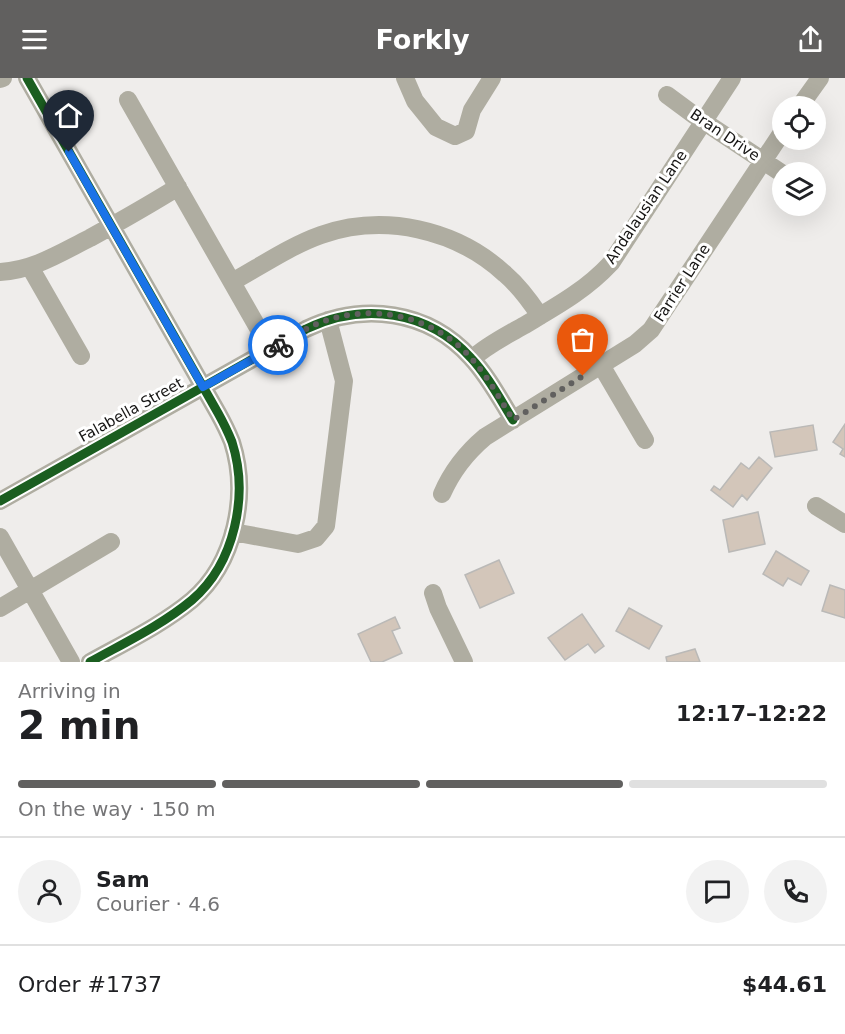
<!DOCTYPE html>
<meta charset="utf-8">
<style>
body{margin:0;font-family:"DejaVu Sans",sans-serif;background:#f2f2f2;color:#202124;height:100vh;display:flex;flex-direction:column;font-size:22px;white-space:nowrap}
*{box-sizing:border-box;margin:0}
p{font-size:20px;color:#757577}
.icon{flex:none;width:33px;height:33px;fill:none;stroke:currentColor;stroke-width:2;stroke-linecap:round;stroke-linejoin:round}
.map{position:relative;height:584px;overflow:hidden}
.sheet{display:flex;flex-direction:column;background:#fff;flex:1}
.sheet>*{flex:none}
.fabs{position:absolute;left:772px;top:18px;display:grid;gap:12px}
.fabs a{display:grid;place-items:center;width:54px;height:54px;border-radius:50%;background:#fff;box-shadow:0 6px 24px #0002;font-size:30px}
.pin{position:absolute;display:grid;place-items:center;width:51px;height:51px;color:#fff;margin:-62px -26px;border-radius:50% 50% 50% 0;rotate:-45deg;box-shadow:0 0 6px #0007}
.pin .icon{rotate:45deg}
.courier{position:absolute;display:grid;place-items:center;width:60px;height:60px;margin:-30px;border:4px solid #1a73e8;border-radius:50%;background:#fff;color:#222;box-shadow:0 2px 8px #0007}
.headline em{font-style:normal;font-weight:800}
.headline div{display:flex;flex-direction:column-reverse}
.headline{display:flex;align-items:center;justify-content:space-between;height:102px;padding:0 18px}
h1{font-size:39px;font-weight:800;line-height:45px}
.bar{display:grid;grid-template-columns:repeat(4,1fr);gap:9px 6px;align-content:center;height:72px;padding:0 18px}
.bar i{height:8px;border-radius:4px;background:#e0e0e0}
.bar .on{background:#61605f}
.bar p{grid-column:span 4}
.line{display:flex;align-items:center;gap:15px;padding:0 18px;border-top:2px solid #e0e0e0}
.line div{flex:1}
.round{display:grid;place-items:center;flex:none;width:63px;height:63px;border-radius:32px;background:#f2f2f2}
header{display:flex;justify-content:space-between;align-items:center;height:78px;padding:0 18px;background:#61605f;color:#fff;font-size:27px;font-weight:800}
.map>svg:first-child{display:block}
</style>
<header><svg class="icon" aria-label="menu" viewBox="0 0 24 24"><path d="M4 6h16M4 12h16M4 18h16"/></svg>Forkly<svg class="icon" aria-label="share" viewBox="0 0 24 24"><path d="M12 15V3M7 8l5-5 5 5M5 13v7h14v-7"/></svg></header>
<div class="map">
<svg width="845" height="584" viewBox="0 0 845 584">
<rect width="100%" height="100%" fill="#efedeb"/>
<path fill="#d3c6ba" stroke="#bab9b7" stroke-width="1.5" d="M 845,346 L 845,379 L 840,376 L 843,371 L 833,364 Z
M 813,347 L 817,372 L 775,379 L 770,354 Z
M 759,379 L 772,390 L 747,422 L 742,417 L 733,429 L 711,412 L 714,408 L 720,412 L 741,385 L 749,391 Z
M 758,434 L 765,466 L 729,474 L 723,442 Z
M 776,473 L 809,493 L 801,507 L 788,500 L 783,508 L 763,496 Z
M 499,482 L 514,515 L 480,530 L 465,497 Z
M 830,507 L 845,512 L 845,540 L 822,533 Z
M 629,530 L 662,548 L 649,571 L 616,553 Z
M 582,536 L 604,568 L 595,575 L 588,566 L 565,582 L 548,560 Z
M 395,539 L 400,550 L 392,553 L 402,575 L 382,584 L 371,584 L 358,556 Z
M 695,571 L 700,584 L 667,584 L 666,579 Z"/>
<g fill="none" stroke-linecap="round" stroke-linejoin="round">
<path stroke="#afada1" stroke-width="18" d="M 27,0 L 218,335 C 223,344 228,354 232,364 C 249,417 235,485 192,522 C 162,547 124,565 90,584
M 405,0 L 415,23 L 436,49 L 455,58 L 466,53 L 472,32 L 492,0
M 0,1 L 3,0
M 667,17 L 694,37 L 783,96
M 128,22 L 270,271
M 800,28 L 820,0
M 30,189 L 81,278
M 0,194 C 34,192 60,175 90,160 C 119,144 149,127 178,109
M 232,204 C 261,188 290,168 321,157 C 384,135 456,151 505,196 C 519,208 530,223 540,238
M 472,281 C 487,267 506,258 523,248 C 555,229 585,213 611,185 L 732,0
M 601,287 L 645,362
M 442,416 C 452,393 466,375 485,359 L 635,266 L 651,252 L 783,53
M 0,423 L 306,251 C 363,224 428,232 471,280 C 488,298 500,321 513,342
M 816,428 L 845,446
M 233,454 L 298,466 L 316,460 L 326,448 L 344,303 L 328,242
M 0,459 L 71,584
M 433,515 L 438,530 L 464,584
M 0,530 L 111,464"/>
<defs>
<path id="cycleway" d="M 27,0 L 218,335 C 223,344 228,354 232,364 C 249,417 235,485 192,522 C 162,547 124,565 90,584
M 0,423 L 306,251 C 363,224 428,232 471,280 C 488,298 500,321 513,342"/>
</defs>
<use href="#cycleway" stroke="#fff" stroke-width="13"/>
<use href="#cycleway" stroke="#1b5e20" stroke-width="9"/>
</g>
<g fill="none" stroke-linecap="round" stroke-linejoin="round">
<path stroke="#61605f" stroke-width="6" stroke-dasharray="0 10.8" d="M 278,267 C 292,259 305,251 319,245 C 372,224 434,238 471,280 C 488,299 500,321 513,342 L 583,298"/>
<path stroke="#1a73e8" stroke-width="8" d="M 69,74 L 203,309 L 278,267"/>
</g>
<g text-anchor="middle" stroke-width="6" stroke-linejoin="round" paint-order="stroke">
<g font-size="15" fill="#151413" stroke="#fff">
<text transform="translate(725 57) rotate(34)" y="5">Bran Drive</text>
<text transform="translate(646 129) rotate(-56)" y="5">Andalausian Lane</text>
<text transform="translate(682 205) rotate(-57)" y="5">Farrier Lane</text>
<text transform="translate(131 332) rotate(-29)" y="5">Falabella Street</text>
</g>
</g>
</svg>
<div class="fabs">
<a><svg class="icon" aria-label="locate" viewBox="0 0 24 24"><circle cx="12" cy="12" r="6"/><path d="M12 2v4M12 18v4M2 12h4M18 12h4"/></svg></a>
<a><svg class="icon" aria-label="layers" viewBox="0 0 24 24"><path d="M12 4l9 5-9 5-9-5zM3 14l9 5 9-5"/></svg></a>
</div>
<div class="pin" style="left:583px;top:298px;background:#ea580c"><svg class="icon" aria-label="bag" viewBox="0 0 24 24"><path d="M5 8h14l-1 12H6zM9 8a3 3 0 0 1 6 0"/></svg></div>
<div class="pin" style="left:69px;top:74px;background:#1f2937"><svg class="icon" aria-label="home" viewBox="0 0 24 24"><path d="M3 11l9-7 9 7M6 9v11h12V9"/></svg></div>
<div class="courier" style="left:278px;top:267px"><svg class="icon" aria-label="bike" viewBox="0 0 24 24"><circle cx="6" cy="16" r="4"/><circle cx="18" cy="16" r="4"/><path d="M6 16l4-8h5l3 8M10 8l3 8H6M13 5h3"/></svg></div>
</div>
<section class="sheet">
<div class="headline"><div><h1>2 min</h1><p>Arriving in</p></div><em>12:17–12:22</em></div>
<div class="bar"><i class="on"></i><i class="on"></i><i class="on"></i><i></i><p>On the way · 150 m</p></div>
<div class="line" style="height:108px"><a class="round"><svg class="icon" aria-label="person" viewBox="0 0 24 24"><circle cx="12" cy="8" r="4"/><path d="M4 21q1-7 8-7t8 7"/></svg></a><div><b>Sam</b><p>Courier · 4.6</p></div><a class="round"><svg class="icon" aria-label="chat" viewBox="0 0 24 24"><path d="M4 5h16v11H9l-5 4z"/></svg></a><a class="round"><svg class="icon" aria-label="phone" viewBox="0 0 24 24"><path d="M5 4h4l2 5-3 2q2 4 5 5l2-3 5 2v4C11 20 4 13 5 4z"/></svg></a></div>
<div class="line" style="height:78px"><div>Order #1737</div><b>$44.61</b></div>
</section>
